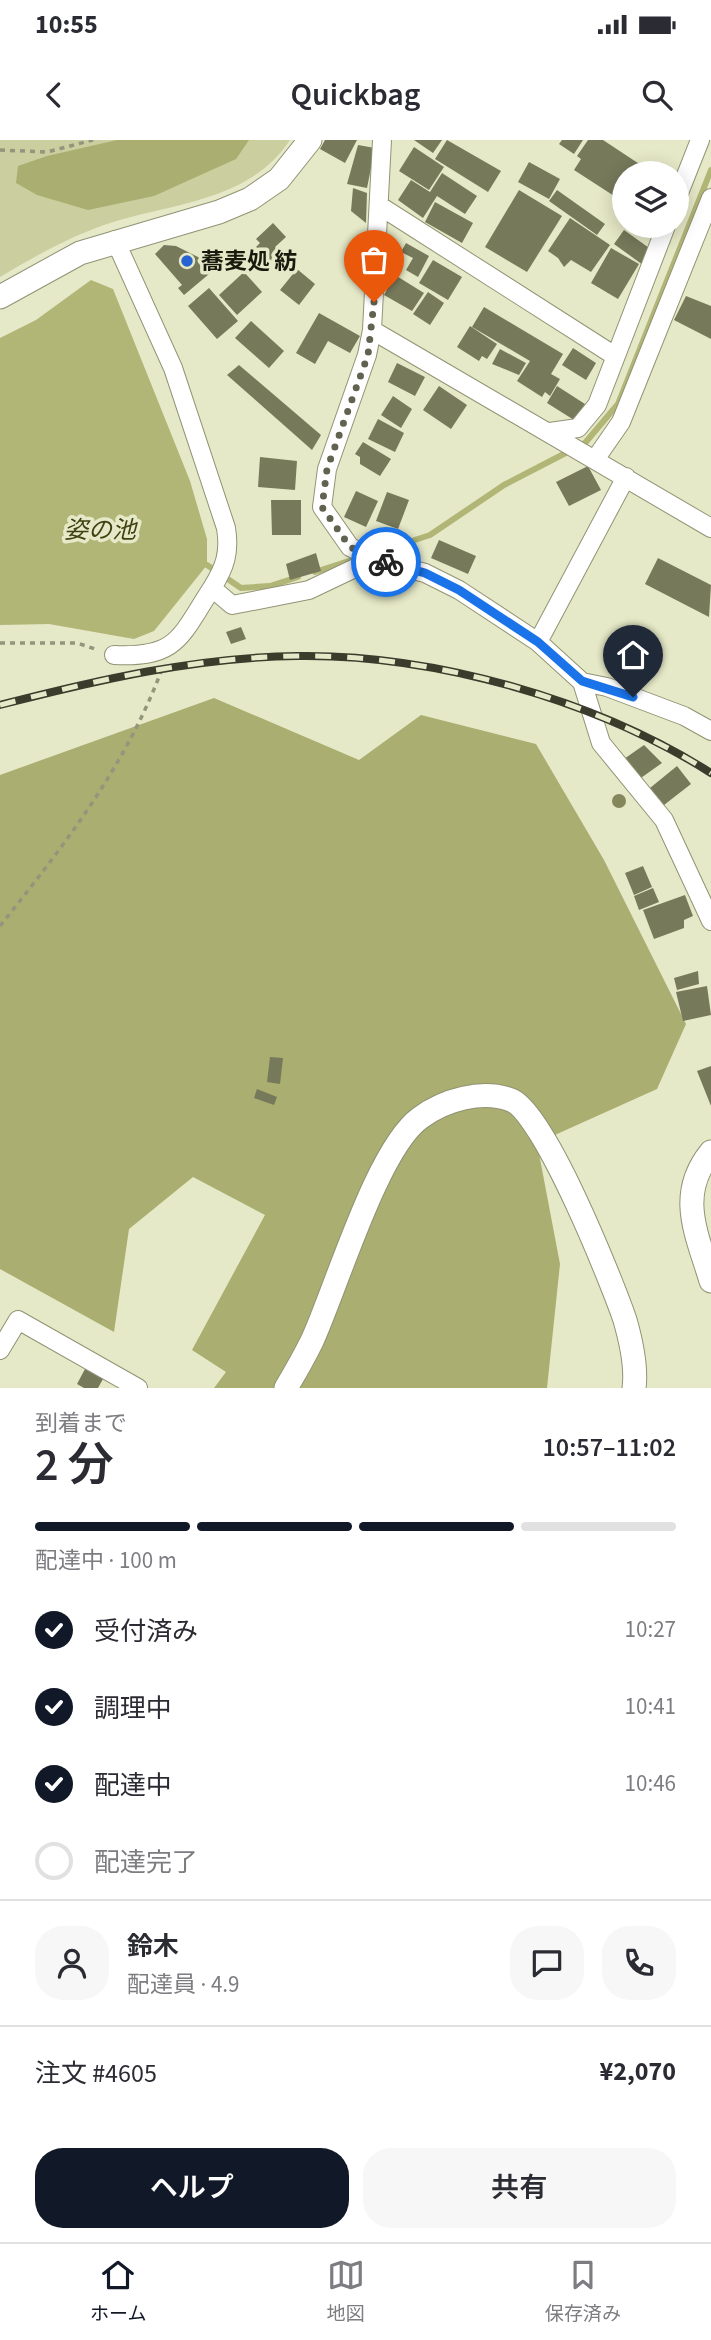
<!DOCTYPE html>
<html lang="ja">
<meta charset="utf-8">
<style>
body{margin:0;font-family:"Source Sans 3","Noto Sans JP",sans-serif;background:#f7f7f7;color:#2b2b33;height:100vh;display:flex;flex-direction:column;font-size:26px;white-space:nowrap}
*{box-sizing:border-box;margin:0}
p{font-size:23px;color:#7c7c81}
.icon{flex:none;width:38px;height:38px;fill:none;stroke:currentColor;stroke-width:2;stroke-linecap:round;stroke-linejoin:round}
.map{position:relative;height:1248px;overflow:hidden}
.sheet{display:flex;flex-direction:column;background:#fff;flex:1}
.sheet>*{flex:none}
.controls{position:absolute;left:612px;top:21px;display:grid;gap:14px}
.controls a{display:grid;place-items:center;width:77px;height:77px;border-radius:50%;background:#fff;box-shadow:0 4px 18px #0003;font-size:35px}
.pin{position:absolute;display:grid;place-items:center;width:60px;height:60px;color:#fff;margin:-72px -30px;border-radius:50% 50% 50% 0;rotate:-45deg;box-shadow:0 0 7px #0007}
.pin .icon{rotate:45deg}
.courier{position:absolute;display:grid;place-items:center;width:70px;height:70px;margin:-35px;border:5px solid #1a73e8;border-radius:50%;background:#fff;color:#222;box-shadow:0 2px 9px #0007}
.head em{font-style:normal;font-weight:600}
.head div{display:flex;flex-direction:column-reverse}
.head{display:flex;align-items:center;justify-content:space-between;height:119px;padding:0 35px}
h1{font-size:46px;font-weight:600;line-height:52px}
.bar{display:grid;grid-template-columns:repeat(4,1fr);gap:10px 7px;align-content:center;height:84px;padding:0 35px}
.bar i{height:9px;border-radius:5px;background:#e1e1e2}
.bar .selected{background:#111827}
.bar p{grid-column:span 4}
.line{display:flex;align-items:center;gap:18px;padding:0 35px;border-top:2px solid #e1e1e2}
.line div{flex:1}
.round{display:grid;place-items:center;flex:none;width:74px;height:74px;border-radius:28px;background:#f7f7f7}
ol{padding:0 35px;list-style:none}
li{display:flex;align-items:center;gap:21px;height:77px}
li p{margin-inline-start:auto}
li .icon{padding:7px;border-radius:50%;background:#111827;color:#fff;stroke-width:4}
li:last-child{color:#7c7c81}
li i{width:38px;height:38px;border:4px solid #e1e1e2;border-radius:50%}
.primary-button{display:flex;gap:14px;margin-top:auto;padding:14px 35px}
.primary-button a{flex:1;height:80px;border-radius:28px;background:#111827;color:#fff;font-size:28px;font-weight:600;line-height:80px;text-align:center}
.primary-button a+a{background:#f7f7f7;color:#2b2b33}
.status{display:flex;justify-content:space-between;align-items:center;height:49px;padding:0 35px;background:#fff;direction:ltr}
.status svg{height:19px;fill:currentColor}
header{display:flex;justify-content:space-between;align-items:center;height:91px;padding:0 35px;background:#fff;font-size:32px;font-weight:600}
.tab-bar{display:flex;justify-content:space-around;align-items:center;height:98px;border-top:2px solid #e1e1e2;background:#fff;font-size:19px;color:#7c7c81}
.tab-bar a{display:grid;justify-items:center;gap:4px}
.tab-bar .selected{color:#111827}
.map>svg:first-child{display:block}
</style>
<div class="status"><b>10:55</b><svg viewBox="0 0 49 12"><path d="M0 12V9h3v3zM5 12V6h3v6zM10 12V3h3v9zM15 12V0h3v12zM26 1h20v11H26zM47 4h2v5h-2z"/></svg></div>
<header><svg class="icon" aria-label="back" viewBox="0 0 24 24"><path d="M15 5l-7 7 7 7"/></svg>Quickbag<svg class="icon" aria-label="search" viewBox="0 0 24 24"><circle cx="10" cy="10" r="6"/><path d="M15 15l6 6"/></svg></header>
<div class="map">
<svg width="711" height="1248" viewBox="0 0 711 1248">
<rect width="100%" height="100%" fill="#e6e9c7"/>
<path fill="#cbce9e" d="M 0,0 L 290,0 C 250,61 173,63 110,83 C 71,96 35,116 0,137 Z"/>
<path fill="#aaae70" d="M 117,0 L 249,0 L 236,19 L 154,56 L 88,70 L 37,55 L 16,43 L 18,26 L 47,16 Z
M 214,558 L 359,620 L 421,575 L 536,604 L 604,720 L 686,884 L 657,949 L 537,1003 L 560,1124 L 547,1248 L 214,1248 L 226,1232 L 192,1210 L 265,1075 L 193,1037 L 129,1089 L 114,1192 L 0,1129 L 0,635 Z"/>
<path fill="#b1b576" d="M 91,140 L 113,149 L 190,341 L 207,399 L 207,425 L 154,491 L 134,499 L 49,484 L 0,485 L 0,198 L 36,180 Z"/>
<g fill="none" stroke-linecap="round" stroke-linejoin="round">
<path stroke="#b1b576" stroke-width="6" d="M 372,414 L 430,395 L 504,345 L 585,303 L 618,264 L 711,30
M 207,425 L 241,448 L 270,446 L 298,437
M 315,432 L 358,418"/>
</g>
<path fill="#77795b" d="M 325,0 L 357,0 L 345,23 L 320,9 Z
M 414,0 L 442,0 L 433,13 Z
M 447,0 L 501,31 L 488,52 L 435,19 Z
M 562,0 L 583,0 L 574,14 L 559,4 Z
M 588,0 L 603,0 L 653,33 L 625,33 L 625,63 L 574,30 L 581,19 L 577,16 Z
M 358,5 L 375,8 L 367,48 L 347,44 Z
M 414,7 L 444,27 L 429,50 L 399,31 Z
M 529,22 L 560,39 L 549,59 L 518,42 Z
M 442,33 L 477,56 L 465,74 L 437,56 L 423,78 L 398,60 L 411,40 L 430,52 Z
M 353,48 L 367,53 L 366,83 L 351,71 Z
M 519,50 L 562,76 L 527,132 L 485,107 Z
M 557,50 L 605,84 L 597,95 L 549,61 Z
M 435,62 L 473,83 L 462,103 L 425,82 Z
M 570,78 L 610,105 L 591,132 L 571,120 L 564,127 L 558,118 L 548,111 Z
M 273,83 L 286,97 L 275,107 L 278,110 L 275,119 L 262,131 L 250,117 L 259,109 L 256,107 L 260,103 L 256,99 Z
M 624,90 L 652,110 L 643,125 L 614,104 Z
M 406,103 L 429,116 L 418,137 L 406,130 L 413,118 L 401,112 Z
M 164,105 L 176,106 L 200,118 L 205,113 L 209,117 L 219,108 L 227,119 L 184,155 L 178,148 L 182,145 L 155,114 Z
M 611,108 L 639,124 L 618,159 L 591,143 Z
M 433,120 L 462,137 L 448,160 L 419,143 Z
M 297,129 L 315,144 L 299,165 L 280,150 Z
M 244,132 L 262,152 L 237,175 L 219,155 Z
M 395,135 L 424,153 L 412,171 L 384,155 Z
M 209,148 L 238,181 L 217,199 L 188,166 Z
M 428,152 L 444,163 L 430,185 L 413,174 Z
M 686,156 L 711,166 L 711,199 L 674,180 Z
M 484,167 L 563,214 L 551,234 L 560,239 L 550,256 L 545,252 L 542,257 L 517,241 L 530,221 L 472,187 Z
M 319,173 L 360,196 L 350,213 L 328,201 L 315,224 L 296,213 Z
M 251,181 L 284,211 L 269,228 L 235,198 Z
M 470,186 L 497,204 L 487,219 L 482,216 L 479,221 L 457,207 Z
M 573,208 L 596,223 L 586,240 L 562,225 Z
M 500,209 L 526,223 L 519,235 L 492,224 Z
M 397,223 L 425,237 L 415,256 L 388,242 Z
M 239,225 L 321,295 L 312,310 L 227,235 Z
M 439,246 L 467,265 L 451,289 L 423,270 Z
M 557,246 L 585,264 L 574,280 L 547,263 Z
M 393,256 L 412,269 L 401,288 L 381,275 Z
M 378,279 L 404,293 L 395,312 L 368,299 Z
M 363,302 L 391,319 L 380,336 L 360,324 L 360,317 L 355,314 Z
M 260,317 L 297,321 L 295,350 L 258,347 Z
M 588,326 L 601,350 L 569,366 L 556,342 Z
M 356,351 L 378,361 L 366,387 L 344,377 Z
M 387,352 L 409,360 L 398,389 L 376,381 Z
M 271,360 L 301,360 L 301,395 L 272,395 Z
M 439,400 L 476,416 L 468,434 L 431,418 Z
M 316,413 L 321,431 L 290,440 L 286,424 Z
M 658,418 L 711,445 L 709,477 L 645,444 Z
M 241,487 L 246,499 L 231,504 L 226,492 Z
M 644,605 L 662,623 L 638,640 L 624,619 Z
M 677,626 L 691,644 L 664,665 L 650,648 Z
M 643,726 L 652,747 L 634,755 L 625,733 Z
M 653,748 L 659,762 L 639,770 L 634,756 Z
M 685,755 L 693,776 L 684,780 L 684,788 L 654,799 L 643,770 Z
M 698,831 L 699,844 L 677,850 L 674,838 Z
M 707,846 L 711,875 L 683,881 L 676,852 Z
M 270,917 L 283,918 L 280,944 L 267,942 Z
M 711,926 L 711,966 L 697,931 Z
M 257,949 L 277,957 L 274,965 L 254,958 Z
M 85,1229 L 103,1239 L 98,1248 L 84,1248 L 77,1244 Z"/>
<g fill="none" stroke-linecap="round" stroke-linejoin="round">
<defs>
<path id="minor" d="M 382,0 L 372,190 L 367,215 L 327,329 L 322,367 L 350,407 L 374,419 L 425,433 L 459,450 L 538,502 L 582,542 L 607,547 L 684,576 L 711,591
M 677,58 L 700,0
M 380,66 L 615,216
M 115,100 L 173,228 L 226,388 C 230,413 225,427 212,448 L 232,465 L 309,450 L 374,419
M 372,190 L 711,388
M 550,292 L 578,288 L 597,265 L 666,86
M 596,318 L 621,282 L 711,58
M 538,502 L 626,337
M 114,515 C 178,518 180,497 212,448
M 582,542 L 601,603 L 664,680 L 711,781
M 0,1210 L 18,1180 L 138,1248"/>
<path id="tertiary" d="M 0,157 L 80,113 L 219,72 L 250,59 L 279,39 L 310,0
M 711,1012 C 676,1055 697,1094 711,1141
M 286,1248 C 295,1233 304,1217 312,1201 C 336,1149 377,1009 420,978 C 444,960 482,949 511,960 C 544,972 612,1142 625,1180 C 631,1201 637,1226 634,1248"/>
</defs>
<use href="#minor" stroke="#919374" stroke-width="20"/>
<use href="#tertiary" stroke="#919374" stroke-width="25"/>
<path stroke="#93957c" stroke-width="3.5" stroke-dasharray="5 5" stroke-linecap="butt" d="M 0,10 L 47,12 L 93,0
M 0,503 L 77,503 L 98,510
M 0,786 C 63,707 126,626 162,529"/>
<use href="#minor" stroke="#fff" stroke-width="18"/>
<use href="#tertiary" stroke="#fff" stroke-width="23"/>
<defs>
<path id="rail" d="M 0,565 C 97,540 197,517 298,516 C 434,514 596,560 711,633"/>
</defs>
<use href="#rail" stroke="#3b3c2c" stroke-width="8"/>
<use href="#rail" stroke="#e6e9c7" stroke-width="5" stroke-dasharray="16" stroke-linecap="butt"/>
</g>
<circle fill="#84865b" cx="619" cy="661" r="7"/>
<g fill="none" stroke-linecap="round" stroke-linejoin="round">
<path stroke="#61624f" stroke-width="7" stroke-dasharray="0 12.6" d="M 374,162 L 368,215 L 327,329 L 322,367 L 350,407 L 386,422"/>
<path stroke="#1a73e8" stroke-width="9" d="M 386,422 L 425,433 L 459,450 L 538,502 L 582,541 L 633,557"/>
</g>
<circle fill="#2864d1" stroke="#e6e9c7" stroke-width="2.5" cx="187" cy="121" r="7"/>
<g text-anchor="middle" stroke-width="7" stroke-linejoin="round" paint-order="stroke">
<g font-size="23" font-weight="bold" fill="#191a0e" stroke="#e6e9c7" text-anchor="start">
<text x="201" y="129">蕎麦処 紡</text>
</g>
<g font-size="24" font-style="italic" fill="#3f4110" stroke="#e6e9c7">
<text x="100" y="398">姿の池</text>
</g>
</g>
</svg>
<div class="controls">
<a><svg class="icon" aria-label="layers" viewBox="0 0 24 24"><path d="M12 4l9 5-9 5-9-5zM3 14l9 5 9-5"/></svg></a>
</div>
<div class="pin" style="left:374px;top:162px;background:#ea580c"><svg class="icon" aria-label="bag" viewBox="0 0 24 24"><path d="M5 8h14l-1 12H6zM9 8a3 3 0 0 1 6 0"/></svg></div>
<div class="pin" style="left:633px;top:557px;background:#1f2937"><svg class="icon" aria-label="home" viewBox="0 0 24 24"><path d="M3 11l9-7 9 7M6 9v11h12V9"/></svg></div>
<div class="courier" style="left:386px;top:422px"><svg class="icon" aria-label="bike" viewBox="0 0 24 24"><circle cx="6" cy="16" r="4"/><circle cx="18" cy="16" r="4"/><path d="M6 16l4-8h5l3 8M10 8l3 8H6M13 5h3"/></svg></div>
</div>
<section class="sheet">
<div class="head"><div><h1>2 分</h1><p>到着まで</p></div><em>10:57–11:02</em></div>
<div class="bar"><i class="selected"></i><i class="selected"></i><i class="selected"></i><i></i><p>配達中 · 100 m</p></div>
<ol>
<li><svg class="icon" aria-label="check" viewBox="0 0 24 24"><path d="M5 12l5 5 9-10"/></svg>受付済み<p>10:27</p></li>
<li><svg class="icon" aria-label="check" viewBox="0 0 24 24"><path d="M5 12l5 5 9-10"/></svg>調理中<p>10:41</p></li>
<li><svg class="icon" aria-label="check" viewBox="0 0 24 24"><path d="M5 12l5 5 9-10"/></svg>配達中<p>10:46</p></li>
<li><i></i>配達完了</li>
</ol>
<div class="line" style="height:126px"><a class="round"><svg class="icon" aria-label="person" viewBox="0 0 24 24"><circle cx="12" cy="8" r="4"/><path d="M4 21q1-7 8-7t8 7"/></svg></a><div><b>鈴木</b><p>配達員 · 4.9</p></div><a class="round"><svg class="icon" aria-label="chat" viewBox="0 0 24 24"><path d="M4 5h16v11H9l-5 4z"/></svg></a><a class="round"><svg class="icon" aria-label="phone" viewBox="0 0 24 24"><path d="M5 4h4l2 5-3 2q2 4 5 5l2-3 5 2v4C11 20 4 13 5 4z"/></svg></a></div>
<div class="line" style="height:91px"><div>注文 #4605</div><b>¥2,070</b></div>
<div class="primary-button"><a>ヘルプ</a><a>共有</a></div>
</section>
<nav class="tab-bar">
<a class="selected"><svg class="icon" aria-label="home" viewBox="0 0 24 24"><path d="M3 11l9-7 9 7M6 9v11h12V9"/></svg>ホーム</a>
<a><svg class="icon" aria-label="map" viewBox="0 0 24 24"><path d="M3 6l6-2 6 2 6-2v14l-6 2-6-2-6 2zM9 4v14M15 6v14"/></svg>地図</a>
<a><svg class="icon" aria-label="saved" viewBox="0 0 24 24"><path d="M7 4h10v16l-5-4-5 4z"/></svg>保存済み</a>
</nav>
